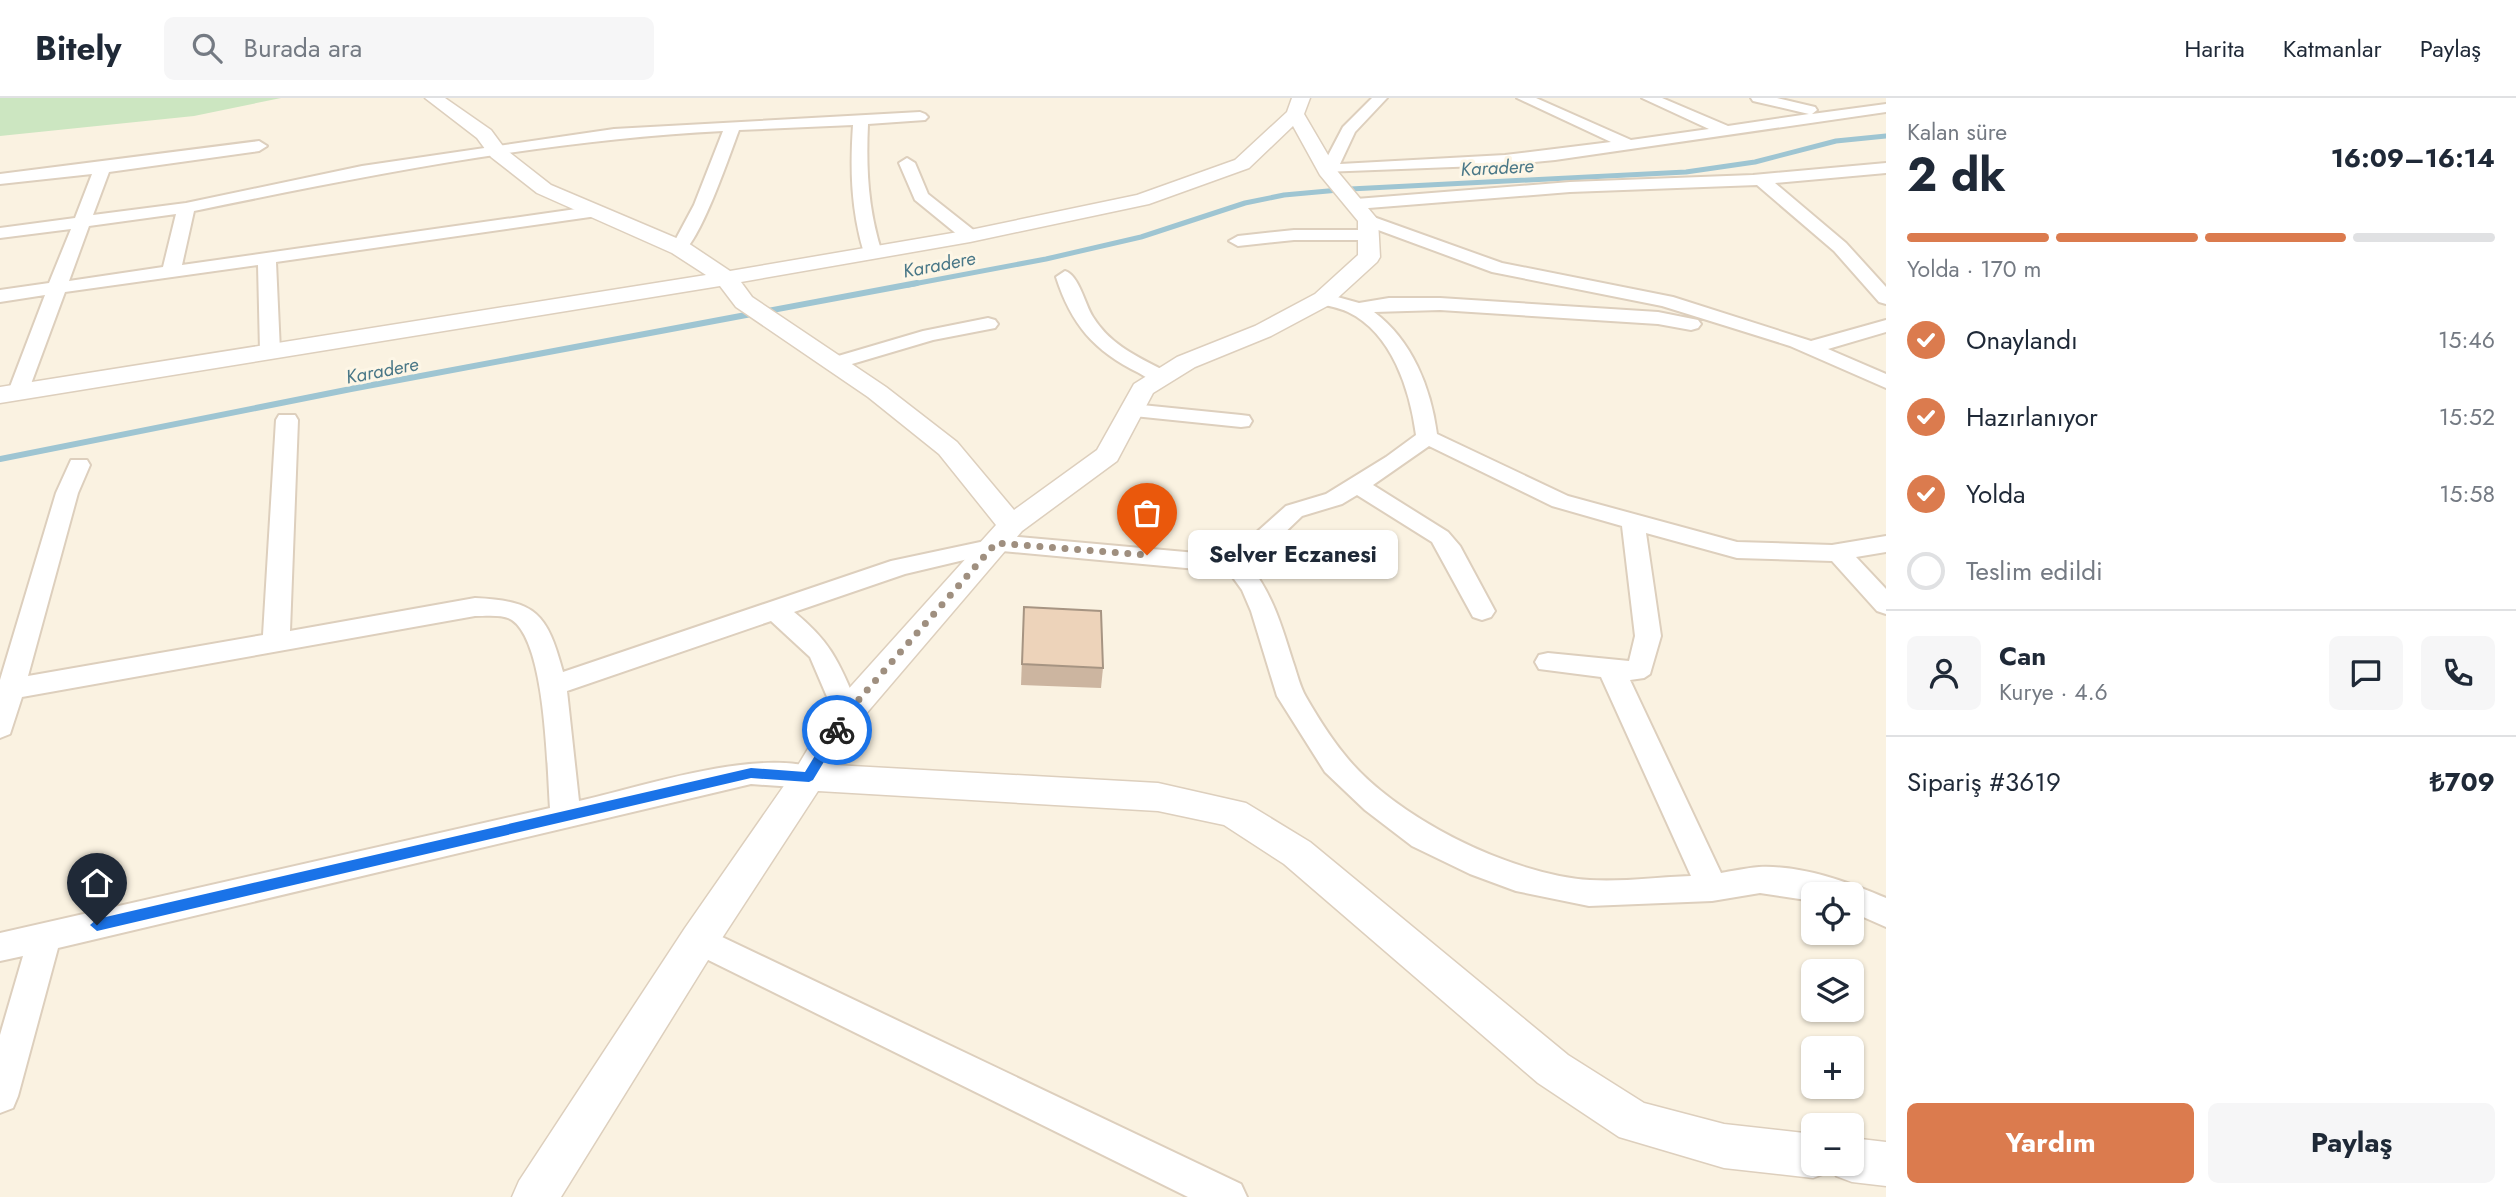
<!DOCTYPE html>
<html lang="tr">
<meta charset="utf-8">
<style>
body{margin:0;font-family:Jost,sans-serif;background:#f6f6f7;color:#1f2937;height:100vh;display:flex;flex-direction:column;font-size:26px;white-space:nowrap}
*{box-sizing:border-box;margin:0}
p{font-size:23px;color:#747a83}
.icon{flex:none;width:38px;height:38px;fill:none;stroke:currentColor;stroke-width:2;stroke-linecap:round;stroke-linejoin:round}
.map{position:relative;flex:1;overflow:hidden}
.side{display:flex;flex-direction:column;background:#fff;width:630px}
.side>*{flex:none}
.buttons{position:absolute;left:1801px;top:784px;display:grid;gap:14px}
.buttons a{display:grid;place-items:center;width:63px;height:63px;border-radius:10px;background:#fff;box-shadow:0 2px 5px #0004;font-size:35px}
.pin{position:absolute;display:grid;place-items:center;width:60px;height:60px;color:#fff;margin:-72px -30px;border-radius:50% 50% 50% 0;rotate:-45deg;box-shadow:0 0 7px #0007}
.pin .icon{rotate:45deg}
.courier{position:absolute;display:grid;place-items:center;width:70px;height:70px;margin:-35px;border:5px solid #1a73e8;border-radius:50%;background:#fff;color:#222;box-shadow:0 2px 9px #0007}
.bubble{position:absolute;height:49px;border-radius:10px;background:#fff;box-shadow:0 2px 5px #0004;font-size:23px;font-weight:700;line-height:49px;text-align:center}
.summary em{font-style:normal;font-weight:700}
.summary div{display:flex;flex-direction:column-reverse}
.summary{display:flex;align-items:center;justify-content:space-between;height:119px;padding:0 21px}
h1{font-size:46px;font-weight:700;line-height:52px}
.bar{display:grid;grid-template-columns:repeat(4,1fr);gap:10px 7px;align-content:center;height:84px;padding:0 21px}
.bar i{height:9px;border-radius:5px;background:#e0e1e3}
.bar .selected{background:#db7b4e}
.bar p{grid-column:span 4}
.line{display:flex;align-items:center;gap:18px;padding:0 21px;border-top:2px solid #e0e1e3}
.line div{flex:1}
.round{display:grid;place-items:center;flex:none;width:74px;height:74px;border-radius:10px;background:#f6f6f7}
ol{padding:0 21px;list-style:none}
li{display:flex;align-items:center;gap:21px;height:77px}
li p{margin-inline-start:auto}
li .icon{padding:7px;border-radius:50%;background:#db7b4e;color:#fff;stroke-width:4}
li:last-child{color:#747a83}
li i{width:38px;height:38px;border:4px solid #e0e1e3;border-radius:50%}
.cta{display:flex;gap:14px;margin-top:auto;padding:14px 21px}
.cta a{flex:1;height:80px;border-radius:10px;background:#db7b4e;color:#fff;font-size:28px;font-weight:700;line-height:80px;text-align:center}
.cta a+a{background:#f6f6f7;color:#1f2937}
header{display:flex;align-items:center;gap:42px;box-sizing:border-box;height:98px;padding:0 35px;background:#fff;border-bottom:2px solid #e0e1e3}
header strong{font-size:33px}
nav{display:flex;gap:38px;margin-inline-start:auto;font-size:24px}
.search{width:490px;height:63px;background:#f6f6f7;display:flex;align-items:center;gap:18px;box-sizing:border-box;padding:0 24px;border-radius:10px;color:#747a83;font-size:26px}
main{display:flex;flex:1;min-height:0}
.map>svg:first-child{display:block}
</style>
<header>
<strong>Bitely</strong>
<div class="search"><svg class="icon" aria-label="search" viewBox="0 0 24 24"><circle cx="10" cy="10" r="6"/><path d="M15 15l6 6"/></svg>Burada ara</div>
<nav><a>Harita</a><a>Katmanlar</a><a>Paylaş</a></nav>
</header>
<main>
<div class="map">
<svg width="1886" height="1099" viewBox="0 0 1886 1099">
<rect width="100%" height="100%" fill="#faf2e1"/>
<path fill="#cce6c1" d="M 0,0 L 281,0 L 194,18 L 0,38 Z"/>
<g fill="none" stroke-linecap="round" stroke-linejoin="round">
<path stroke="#9ec5d2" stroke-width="5" d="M 908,187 L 1046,161 L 1141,139 L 1245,105 L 1284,97 L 1350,91 L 1686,74 L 1755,64 L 1836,43 L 1886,38"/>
<path stroke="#9ec5d2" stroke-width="6" d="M 0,361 L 351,291 L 917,185"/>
<defs>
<path id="minor" d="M 1372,0 L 1387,0 L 1355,34 L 1340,66 L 1505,57 L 1611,44 L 1517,0 L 1536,0 L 1631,42 L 1709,31 L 1642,0 L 1662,0 L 1728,28 L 1809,16 L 1753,3 L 1751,0 L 1777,0 L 1815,9 L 1817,12 L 1812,16 L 1886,6 L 1886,14 L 1555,62 L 1505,67 L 1323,74 L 1321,71 L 1343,29 Z
M 920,14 L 925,16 L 928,19 L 925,22 L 868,26 C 866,71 868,112 882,155 L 879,159 L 867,159 L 864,155 C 851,112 850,71 853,27 L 739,32 C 731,53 698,151 680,155 L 671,150 L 694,107 L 723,33 C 545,42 368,77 194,113 L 182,167 L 597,108 L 606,113 L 597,118 L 276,164 L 280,253 L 277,257 L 263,257 L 260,253 L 258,167 L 65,194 L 28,294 L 25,298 L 11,298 L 8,294 L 45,197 L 0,204 L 0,192 L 49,185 L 71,131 L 0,140 L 0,130 L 75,120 L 92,76 L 0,86 L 0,76 L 259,43 L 267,48 L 259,53 L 109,74 L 93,117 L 186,105 L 362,68 L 614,31 ZM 176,116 L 163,169 L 69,183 L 89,128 Z
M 907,60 L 915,65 L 928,96 L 976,134 L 979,138 L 976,142 L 964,142 L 915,102 L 899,65 Z
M 1886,65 L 1886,75 L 1775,85 L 1846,145 L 1886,189 L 1886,206 L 1879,204 L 1834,153 L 1757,87 L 1570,94 L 1356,111 L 1348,106 L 1356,101 L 1570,84 L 1753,77 Z
M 1368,117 L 1502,165 L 1673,199 L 1811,243 L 1886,222 L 1886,234 L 1828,251 L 1886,276 L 1886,290 L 1790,248 L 1736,231 L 1662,208 L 1492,174 L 1362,126 L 1359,122 Z
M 1294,132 L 1368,132 L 1377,137 L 1368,142 L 1294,142 L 1238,148 L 1229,143 L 1238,138 Z
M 1065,173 C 1079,177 1085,207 1093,219 C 1111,248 1140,260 1169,275 L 1172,279 L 1169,283 C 1158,286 1149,281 1139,275 C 1094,253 1071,226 1056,179 Z
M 1323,195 L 1359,205 L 1389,200 L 1440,200 L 1658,214 L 1698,222 L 1701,226 L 1698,230 L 1691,232 L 1658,226 L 1440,212 L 1374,214 C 1412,242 1431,290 1437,336 L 1568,398 L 1737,444 L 1832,447 L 1886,438 L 1886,454 L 1856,459 L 1886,491 L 1886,516 L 1877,513 L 1832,463 L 1737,460 L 1646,435 L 1661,538 L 1650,576 L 1644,580 L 1630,582 L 1721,775 C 1733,773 1746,770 1759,769 C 1802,767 1848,784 1886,800 L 1886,829 L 1852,814 L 1852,796 L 1813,796 L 1813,803 L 1760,795 L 1712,803 L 1589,808 L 1516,793 L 1470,776 L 1412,748 L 1365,712 L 1325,674 L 1277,598 L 1251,513 L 1242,492 L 1229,474 L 1002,453 L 905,476 L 794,514 C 835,547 840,569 861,615 L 857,622 L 847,625 L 837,622 L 810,559 L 771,523 L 567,593 L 579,703 C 645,688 755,650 819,671 L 823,679 L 819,687 L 809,690 L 751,686 L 58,850 L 18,998 L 13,1010 L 0,1015 L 0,937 L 23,858 L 0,863 L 0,835 L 550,710 C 547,670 546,545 512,522 C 503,516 486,518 475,518 L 22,599 L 10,636 L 0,640 L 0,582 L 56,395 L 71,362 L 87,362 L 90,367 L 78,395 L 28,578 L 263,537 L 276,322 L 279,317 L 295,317 L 298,322 L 290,533 L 475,500 C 536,503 547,515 563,574 L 891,463 L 985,443 L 996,437 L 1230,458 L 1286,408 L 1326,396 L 1386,359 L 1416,337 C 1410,292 1392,235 1348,214 C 1338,209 1327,208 1316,205 L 1314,201 L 1316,197 ZM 1429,348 L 1552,408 L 1622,428 L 1635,538 L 1629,563 L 1548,555 L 1539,557 L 1535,564 L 1539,571 L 1601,579 L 1691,778 C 1658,779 1623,784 1590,782 C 1511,777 1393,719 1344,656 C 1330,639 1317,618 1306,599 C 1300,589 1297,575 1293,564 C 1282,529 1273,497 1250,468 L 1302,418 L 1342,406 L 1357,397 L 1432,444 L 1473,519 L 1482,522 L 1491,519 L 1495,513 L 1460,448 L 1448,434 L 1373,387 Z
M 988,220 L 995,222 L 998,226 L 995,230 L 933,242 L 835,271 L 828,269 L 825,265 L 828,261 L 923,233 Z
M 1132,306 L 1241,317 L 1249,318 L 1252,323 L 1249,328 L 1241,329 L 1124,317 L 1121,312 L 1124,307 Z
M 699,828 L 1241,1086 L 1247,1099 L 1188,1099 L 688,852 L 683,842 L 688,832 Z"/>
<path id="tertiary" d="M 425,0 L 445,0 L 491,32 L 505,51 L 551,87 L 688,145 L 730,173 L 970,132 L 1137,97 L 1235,62 L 1287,14 L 1292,0 L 1310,0 L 1304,16 L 1338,74 L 1378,122 L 1380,159 L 1377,164 L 1331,206 L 1271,238 L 1195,269 L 1153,295 L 1117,363 L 1022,433 L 859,624 L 834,667 L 1158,685 L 1246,705 L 1310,744 L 1568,957 L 1644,1005 L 1724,1026 L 1813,1036 L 1813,1066 L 1852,1066 L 1852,1040 L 1886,1044 L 1886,1088 L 1852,1084 L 1836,1078 L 1832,1067 L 1829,1074 L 1813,1080 L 1724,1070 L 1619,1039 L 1538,985 L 1284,766 L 1224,727 L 1158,713 L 818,693 L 713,854 L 561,1099 L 512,1099 L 519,1083 L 685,830 L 797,669 L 835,606 L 996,427 L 939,356 L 868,299 L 736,209 L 720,188 L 0,305 L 0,289 L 706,177 L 672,155 L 537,95 L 491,59 L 477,40 ZM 1293,28 L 1320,77 L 1358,123 L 1358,157 L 1315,196 L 1255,228 L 1177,259 L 1134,286 L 1097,352 L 1014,412 L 957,344 L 886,289 L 752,199 L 741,184 L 970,144 L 1149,106 L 1249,70 Z"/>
</defs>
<use href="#minor" stroke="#ddcfbd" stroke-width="4"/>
<use href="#tertiary" stroke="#ddcfbd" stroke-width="3"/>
<use href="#minor" fill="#fff" fill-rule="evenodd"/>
<use href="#tertiary" fill="#fff" fill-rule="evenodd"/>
</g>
<path fill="#ccb5a0" d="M 1024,509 L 1103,570 L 1101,590 L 1021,587 Z"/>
<path fill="#edd3ba" stroke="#a69482" stroke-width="2" d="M 1024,509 L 1101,513 L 1103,570 L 1022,566 Z"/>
<path fill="#1a73e8" d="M 837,627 L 843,632 L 813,682 L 809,684 L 751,680 L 97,833 L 90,827 L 97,821 L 751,670 L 805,674 L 833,628 Z"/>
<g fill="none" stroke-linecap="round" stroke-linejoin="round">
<path stroke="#9f8f7f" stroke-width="7" stroke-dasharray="0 12.6" d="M 837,632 L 847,615 L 996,445 L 1147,457"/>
</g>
<g text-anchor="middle" stroke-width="6" stroke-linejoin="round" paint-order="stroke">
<g font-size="19" font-style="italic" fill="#497787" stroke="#fdf6e6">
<text transform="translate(1497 69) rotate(-3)" y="7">Karadere</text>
<text transform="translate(939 166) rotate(-11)" y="7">Karadere</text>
<text transform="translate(382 272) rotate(-11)" y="7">Karadere</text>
</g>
</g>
</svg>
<div class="buttons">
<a><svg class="icon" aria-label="locate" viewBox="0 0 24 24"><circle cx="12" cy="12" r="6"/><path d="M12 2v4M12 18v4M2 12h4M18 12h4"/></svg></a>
<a><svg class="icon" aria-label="layers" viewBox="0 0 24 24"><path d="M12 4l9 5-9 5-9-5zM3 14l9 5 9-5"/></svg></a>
<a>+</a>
<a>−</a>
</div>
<div class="pin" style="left:1147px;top:457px;background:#ea580c"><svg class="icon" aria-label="bag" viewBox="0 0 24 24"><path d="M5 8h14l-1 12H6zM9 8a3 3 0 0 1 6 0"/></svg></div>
<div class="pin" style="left:97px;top:827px;background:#1f2937"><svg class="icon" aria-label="home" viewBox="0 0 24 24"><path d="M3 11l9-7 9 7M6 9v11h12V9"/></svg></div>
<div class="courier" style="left:837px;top:632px"><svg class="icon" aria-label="bike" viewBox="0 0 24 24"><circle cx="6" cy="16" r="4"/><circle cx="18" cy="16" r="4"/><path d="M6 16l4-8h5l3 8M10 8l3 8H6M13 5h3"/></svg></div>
<div class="bubble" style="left:1188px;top:432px;width:210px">Selver Eczanesi</div>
</div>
<section class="side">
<div class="summary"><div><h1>2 dk</h1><p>Kalan süre</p></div><em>16:09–16:14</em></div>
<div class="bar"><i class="selected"></i><i class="selected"></i><i class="selected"></i><i></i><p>Yolda · 170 m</p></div>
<ol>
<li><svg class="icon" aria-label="check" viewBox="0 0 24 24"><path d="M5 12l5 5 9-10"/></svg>Onaylandı<p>15:46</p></li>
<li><svg class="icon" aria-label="check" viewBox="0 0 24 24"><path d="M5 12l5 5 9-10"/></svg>Hazırlanıyor<p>15:52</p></li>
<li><svg class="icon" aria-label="check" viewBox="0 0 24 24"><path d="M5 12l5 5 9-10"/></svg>Yolda<p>15:58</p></li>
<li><i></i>Teslim edildi</li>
</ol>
<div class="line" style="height:126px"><a class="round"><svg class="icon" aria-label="person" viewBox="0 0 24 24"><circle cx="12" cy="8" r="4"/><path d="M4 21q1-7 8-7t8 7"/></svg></a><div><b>Can</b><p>Kurye · 4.6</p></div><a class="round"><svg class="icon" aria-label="chat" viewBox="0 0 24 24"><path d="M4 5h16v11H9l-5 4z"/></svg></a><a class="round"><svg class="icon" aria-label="phone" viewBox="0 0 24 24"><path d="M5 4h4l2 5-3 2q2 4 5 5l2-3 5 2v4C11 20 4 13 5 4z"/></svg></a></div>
<div class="line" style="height:91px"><div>Sipariş #3619</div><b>₺709</b></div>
<div class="cta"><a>Yardım</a><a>Paylaş</a></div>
</section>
</main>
